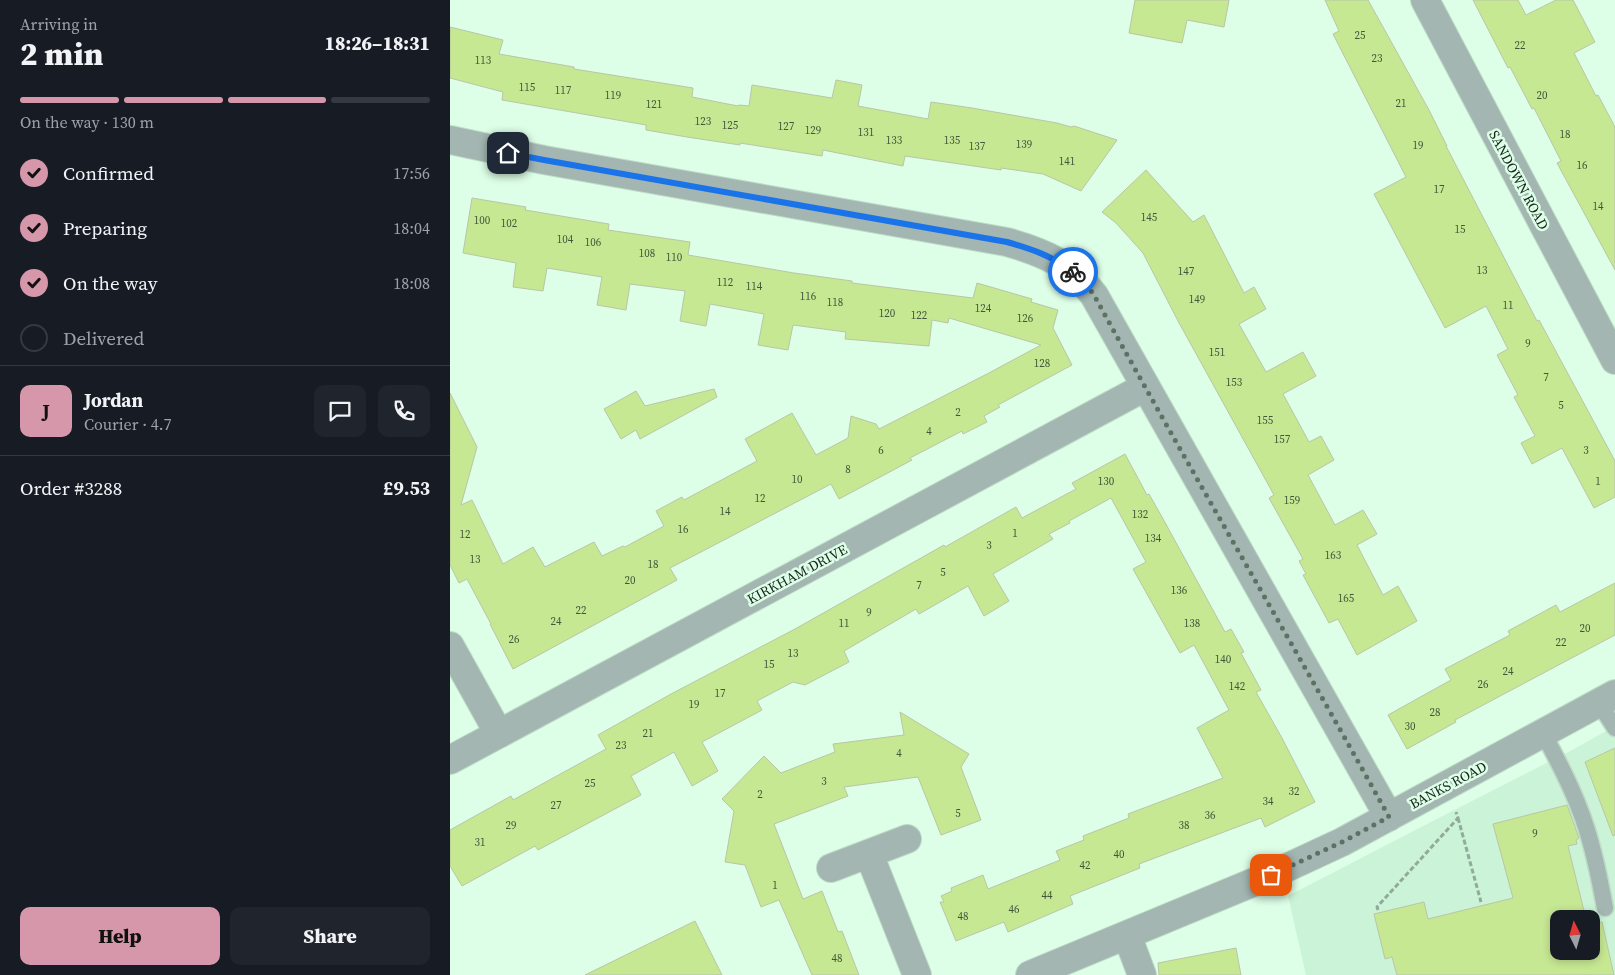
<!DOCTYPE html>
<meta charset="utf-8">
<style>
body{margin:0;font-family:"Source Serif 4",serif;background:#20242c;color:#f1f3f6;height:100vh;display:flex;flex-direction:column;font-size:19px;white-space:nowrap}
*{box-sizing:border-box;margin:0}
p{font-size:16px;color:#9ea1a6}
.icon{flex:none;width:28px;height:28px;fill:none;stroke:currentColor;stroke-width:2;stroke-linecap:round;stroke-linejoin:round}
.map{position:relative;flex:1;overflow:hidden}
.drawer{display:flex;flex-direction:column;background:#171b24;width:450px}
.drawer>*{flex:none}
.needle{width:32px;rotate:355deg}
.buttons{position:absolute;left:1100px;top:910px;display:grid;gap:10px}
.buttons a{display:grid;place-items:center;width:50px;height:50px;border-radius:10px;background:#171b24;box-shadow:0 2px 8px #0003;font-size:25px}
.pin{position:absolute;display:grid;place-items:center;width:42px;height:42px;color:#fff;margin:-21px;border-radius:10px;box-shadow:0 2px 8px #0006}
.courier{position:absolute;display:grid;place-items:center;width:50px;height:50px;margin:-25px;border:4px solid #1a73e8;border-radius:50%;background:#fff;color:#222;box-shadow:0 1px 6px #0007}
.headline em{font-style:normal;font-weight:800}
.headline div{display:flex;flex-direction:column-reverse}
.headline{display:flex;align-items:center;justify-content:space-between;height:85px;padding:0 20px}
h1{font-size:32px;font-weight:800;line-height:38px}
.bar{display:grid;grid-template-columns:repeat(4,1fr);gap:8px 5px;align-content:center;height:60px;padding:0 20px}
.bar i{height:6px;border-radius:4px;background:#363941}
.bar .current{background:#d797ab}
.bar p{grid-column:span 4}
.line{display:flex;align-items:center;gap:12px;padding:0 20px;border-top:1px solid #363941}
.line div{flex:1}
.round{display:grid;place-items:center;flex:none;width:52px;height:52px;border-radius:10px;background:#20242c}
ol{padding:0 20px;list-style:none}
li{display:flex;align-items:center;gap:15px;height:55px}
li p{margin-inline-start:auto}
li .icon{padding:5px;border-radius:50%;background:#d797ab;color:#111;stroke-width:4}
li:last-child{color:#9ea1a6}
li i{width:28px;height:28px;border:2px solid #363941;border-radius:50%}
.cta{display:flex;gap:10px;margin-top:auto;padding:10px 20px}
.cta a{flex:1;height:58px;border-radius:10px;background:#d797ab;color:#111;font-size:20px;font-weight:800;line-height:58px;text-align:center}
.cta a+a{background:#20242c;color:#f1f3f6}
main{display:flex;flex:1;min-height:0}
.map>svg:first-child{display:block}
</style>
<main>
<section class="drawer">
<div class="headline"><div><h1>2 min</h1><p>Arriving in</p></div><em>18:26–18:31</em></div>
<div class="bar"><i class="current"></i><i class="current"></i><i class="current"></i><i></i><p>On the way · 130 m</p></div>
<ol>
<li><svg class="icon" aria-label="check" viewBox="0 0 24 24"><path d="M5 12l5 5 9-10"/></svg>Confirmed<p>17:56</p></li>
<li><svg class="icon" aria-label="check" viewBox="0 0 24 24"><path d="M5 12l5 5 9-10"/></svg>Preparing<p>18:04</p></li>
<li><svg class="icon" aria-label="check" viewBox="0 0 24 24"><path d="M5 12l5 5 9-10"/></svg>On the way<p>18:08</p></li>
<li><i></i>Delivered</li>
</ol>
<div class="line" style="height:90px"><b class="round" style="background:#d797ab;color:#111">J</b><div><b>Jordan</b><p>Courier · 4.7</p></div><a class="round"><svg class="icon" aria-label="chat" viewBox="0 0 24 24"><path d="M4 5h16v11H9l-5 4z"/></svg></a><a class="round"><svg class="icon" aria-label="phone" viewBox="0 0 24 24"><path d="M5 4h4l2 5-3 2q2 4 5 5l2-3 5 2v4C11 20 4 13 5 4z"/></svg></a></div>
<div class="line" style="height:65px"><div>Order #3288</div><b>£9.53</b></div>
<div class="cta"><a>Help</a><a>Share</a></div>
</section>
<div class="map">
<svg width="1165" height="975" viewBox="0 0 1165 975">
<rect width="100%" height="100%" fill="#ddfee7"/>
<path fill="#caf3d7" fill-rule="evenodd" d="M 1165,726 L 1165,975 L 856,975 L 838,896 L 977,824 L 1126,748 ZM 1109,919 L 1141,919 L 1141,951 L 1109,951 Z"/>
<path fill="#c6e893" stroke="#b9c6a6" d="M 685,0 L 779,0 L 774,27 L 737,20 L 732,43 L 679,33 Z
M 875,0 L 918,0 L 979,110 L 997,146 L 996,146 L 1087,321 L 1089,320 L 1165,461 L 1165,497 L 1144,508 L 1112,448 L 1082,464 L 1071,443 L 1085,436 L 1064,397 L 1068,395 L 1047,355 L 1058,349 L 1036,306 L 995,328 L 924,194 L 956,177 L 883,34 L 889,31 Z
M 1023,0 L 1068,0 L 1076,15 L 1106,0 L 1123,0 L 1145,42 L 1124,53 L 1146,96 L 1148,95 L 1165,127 L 1165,270 L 1107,163 L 1111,161 L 1084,108 L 1082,109 L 1060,67 L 1058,68 Z
M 0,27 L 53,40 L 49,54 L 124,67 L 124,69 L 243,88 L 242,97 L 288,106 L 289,105 L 299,106 L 302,85 L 382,98 L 386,80 L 412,85 L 408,106 L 478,119 L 481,102 L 522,108 L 607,123 L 621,127 L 624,126 L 667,140 L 631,191 L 593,174 L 551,168 L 551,170 L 455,156 L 453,166 L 373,150 L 372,156 L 290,143 L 290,145 L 237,137 L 196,130 L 196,125 L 52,100 L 53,92 L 0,78 Z
M 696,170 L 743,222 L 754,215 L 794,293 L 804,287 L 816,309 L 789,324 L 816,372 L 853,352 L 866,376 L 833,394 L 859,442 L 871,436 L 884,460 L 858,475 L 885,525 L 913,510 L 927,534 L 907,545 L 933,595 L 948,586 L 967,621 L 907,655 L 888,619 L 879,623 L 853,575 L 856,574 L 849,561 L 853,559 L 819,498 L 824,495 L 728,321 L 693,253 L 666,223 L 652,212 Z
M 22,198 L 76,207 L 75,210 L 159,224 L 158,230 L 240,242 L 238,255 L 344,273 L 402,281 L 402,283 L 523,298 L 527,283 L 582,299 L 581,302 L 608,310 L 603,328 L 622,365 L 548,405 L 550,407 L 534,416 L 537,422 L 513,434 L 512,431 L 460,458 L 462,460 L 389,499 L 381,484 L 251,552 L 220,568 L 227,580 L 63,669 L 40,624 L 41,624 L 17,579 L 9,583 L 0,565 L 0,393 L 27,447 L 11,505 L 22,500 L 53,564 L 83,547 L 95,567 L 144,542 L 152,556 L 173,546 L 175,547 L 214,526 L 206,511 L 232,497 L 234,500 L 307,461 L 295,439 L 342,413 L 366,455 L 398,438 L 401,416 L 426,424 L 429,429 L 537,374 L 591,345 L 499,318 L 498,323 L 482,320 L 479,346 L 395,339 L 396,332 L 343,325 L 338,350 L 308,345 L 314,314 L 260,304 L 256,326 L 230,321 L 235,291 L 180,284 L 176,310 L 147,305 L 152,277 L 97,268 L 93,291 L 63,287 L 66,263 L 13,253 Z
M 264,389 L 267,397 L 190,439 L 186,430 L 171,439 L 154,409 L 186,391 L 195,406 Z
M 675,454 L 697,495 L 699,494 L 712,517 L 775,632 L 781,629 L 794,652 L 791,653 L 811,690 L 806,692 L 832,738 L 865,802 L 815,827 L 811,818 L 689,864 L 690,868 L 620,896 L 623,904 L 558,932 L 554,922 L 506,941 L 490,902 L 494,902 L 491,896 L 502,891 L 501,888 L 533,875 L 538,889 L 610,860 L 606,851 L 634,840 L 633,836 L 679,818 L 678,814 L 773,778 L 747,728 L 779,710 L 744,645 L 730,653 L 683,569 L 696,562 L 661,498 L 619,521 L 620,523 L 599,534 L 603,539 L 543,574 L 559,601 L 534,616 L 518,586 L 469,614 L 466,609 L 394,651 L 399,662 L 355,685 L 343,682 L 307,701 L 312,710 L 252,742 L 268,771 L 242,786 L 224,752 L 181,776 L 191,795 L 88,850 L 85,846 L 12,886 L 0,866 L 0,830 L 61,796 L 63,800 L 156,749 L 148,735 L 221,694 L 345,629 L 494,545 L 495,547 L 566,507 L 572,518 L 626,489 L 622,483 Z
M 1165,583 L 1165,635 L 1005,720 L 1006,722 L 957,749 L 938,715 L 1001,680 L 995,669 L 1060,635 L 1058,631 L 1106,605 L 1110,612 Z
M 450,712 L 519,754 L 511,767 L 531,820 L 491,835 L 468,777 L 394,787 L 398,796 L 324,824 L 353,899 L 372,891 L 388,932 L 392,931 L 409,975 L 362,975 L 329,900 L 311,907 L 295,865 L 275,862 L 284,811 L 272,799 L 314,756 L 331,773 L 385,752 L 383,744 L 454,735 Z
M 1165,748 L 1165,835 L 1163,836 L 1135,762 Z
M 1117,805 L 1129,838 L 1126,840 L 1127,844 L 1118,846 L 1136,919 L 1109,919 L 1109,951 L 1141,951 L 1141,925 L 1152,922 L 1164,975 L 947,975 L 942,957 L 935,959 L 924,914 L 974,902 L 978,919 L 1063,898 L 1043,824 Z
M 245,921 L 272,975 L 135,975 Z
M 786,948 L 791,975 L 709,975 L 708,963 Z"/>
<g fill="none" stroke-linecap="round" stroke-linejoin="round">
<defs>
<path id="lane" d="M 1149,703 L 1165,728
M 1093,733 C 1112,768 1131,805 1141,844 C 1147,865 1151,887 1155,908"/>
<path id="street" d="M 975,0 L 1165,360
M 0,140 L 94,160 L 557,242 C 595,253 619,263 644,295 L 939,817
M 0,646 L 49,734
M 0,760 L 695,387
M 419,854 L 467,975
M 381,868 L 457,839
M 677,935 L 692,975
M 580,975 L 821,875 L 892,842 L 1165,694"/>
</defs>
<use href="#lane" stroke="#bddbc7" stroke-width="19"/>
<use href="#street" stroke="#bddbc7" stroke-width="30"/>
<path stroke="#91aa99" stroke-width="3" stroke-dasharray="5 2.5" stroke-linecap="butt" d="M 1008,818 L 1031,902
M 928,910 L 927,907 L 1008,818 L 1006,812"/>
<use href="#lane" stroke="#a3b6b2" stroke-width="16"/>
<use href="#street" stroke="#a3b6b2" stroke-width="28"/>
</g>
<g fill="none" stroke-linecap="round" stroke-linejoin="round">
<path stroke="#5d7164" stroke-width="5" stroke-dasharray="0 9" d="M 623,272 L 634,282 L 644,295 C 740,470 842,642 939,817 L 892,842 L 821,875"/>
<path stroke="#1a73e8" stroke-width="6" d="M 58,153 L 94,160 L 557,242 C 581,249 603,256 623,272"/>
</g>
<g text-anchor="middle" stroke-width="5" stroke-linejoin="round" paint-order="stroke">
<g font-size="11" fill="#44563a">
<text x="910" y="39">25</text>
<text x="1070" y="49">22</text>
<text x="927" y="62">23</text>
<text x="33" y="64">113</text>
<text x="77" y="91">115</text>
<text x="113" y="94">117</text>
<text x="163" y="99">119</text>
<text x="1092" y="99">20</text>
<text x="951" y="107">21</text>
<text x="204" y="108">121</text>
<text x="253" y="125">123</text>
<text x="280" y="129">125</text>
<text x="336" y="130">127</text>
<text x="363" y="134">129</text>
<text x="416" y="136">131</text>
<text x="1115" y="138">18</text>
<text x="444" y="144">133</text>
<text x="502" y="144">135</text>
<text x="574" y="148">139</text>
<text x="968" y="149">19</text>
<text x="527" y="150">137</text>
<text x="617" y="165">141</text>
<text x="1132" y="169">16</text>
<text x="989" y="193">17</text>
<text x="1148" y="210">14</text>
<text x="699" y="221">145</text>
<text x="32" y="224">100</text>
<text x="59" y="227">102</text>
<text x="1010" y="233">15</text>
<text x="115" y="243">104</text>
<text x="143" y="246">106</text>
<text x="197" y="257">108</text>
<text x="224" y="261">110</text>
<text x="1032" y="274">13</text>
<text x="736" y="275">147</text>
<text x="275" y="286">112</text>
<text x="304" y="290">114</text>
<text x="358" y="300">116</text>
<text x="747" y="303">149</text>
<text x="385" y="306">118</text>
<text x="1058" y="309">11</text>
<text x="533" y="312">124</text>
<text x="437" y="317">120</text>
<text x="469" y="319">122</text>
<text x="575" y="322">126</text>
<text x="1078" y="347">9</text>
<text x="767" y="356">151</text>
<text x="592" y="367">128</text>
<text x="1096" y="381">7</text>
<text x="784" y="386">153</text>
<text x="1111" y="409">5</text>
<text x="508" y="416">2</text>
<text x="815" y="424">155</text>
<text x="479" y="435">4</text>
<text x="832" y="443">157</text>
<text x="431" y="454">6</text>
<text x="1136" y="454">3</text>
<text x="398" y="473">8</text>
<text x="347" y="483">10</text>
<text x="656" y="485">130</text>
<text x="1148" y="485">1</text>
<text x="310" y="502">12</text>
<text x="842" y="504">159</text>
<text x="275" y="515">14</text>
<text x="690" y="518">132</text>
<text x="233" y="533">16</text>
<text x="565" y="537">1</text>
<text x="15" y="538">12</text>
<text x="703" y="542">134</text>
<text x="539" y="549">3</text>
<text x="883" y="559">163</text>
<text x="25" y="563">13</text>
<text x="203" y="568">18</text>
<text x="493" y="576">5</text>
<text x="180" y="584">20</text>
<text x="469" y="589">7</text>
<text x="729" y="594">136</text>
<text x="896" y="602">165</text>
<text x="131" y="614">22</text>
<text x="419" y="616">9</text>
<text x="106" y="625">24</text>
<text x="394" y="627">11</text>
<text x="742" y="627">138</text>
<text x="1135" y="632">20</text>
<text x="64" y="643">26</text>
<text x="1111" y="646">22</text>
<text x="343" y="657">13</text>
<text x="773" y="663">140</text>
<text x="319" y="668">15</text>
<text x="1058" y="675">24</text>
<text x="1033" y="688">26</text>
<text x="787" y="690">142</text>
<text x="270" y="697">17</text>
<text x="244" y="708">19</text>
<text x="985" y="716">28</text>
<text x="960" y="730">30</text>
<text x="198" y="737">21</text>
<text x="171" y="749">23</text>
<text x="449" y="757">4</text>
<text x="374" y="785">3</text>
<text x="140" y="787">25</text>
<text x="844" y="795">32</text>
<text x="310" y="798">2</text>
<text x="818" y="805">34</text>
<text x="106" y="809">27</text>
<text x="508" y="817">5</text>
<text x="760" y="819">36</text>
<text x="61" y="829">29</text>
<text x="734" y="829">38</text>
<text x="1085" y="837">9</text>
<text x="30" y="846">31</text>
<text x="669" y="858">40</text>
<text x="635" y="869">42</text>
<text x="325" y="889">1</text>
<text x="597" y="899">44</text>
<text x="564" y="913">46</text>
<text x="513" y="920">48</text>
<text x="387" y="962">48</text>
</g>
<g font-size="14" fill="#18251d" stroke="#ddfee7">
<text transform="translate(1069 180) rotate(62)" y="5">SANDOWN ROAD</text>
<text transform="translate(347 574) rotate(-28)" y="5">KIRKHAM DRIVE</text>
<text transform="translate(998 785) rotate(-28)" y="5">BANKS ROAD</text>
</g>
</g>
</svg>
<div class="buttons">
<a><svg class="needle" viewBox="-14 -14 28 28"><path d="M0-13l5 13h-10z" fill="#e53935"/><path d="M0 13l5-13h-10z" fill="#9ea1a6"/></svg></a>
</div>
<div class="pin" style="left:821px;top:875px;background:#ea580c"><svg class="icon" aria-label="bag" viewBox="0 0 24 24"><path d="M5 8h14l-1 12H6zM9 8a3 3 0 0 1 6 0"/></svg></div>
<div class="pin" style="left:58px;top:153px;background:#1f2937"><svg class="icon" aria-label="home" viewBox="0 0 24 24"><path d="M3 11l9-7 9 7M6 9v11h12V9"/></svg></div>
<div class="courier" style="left:623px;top:272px"><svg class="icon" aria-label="bike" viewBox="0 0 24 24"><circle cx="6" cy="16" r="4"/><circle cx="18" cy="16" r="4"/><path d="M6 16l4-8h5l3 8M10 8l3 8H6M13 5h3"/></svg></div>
</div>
</main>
